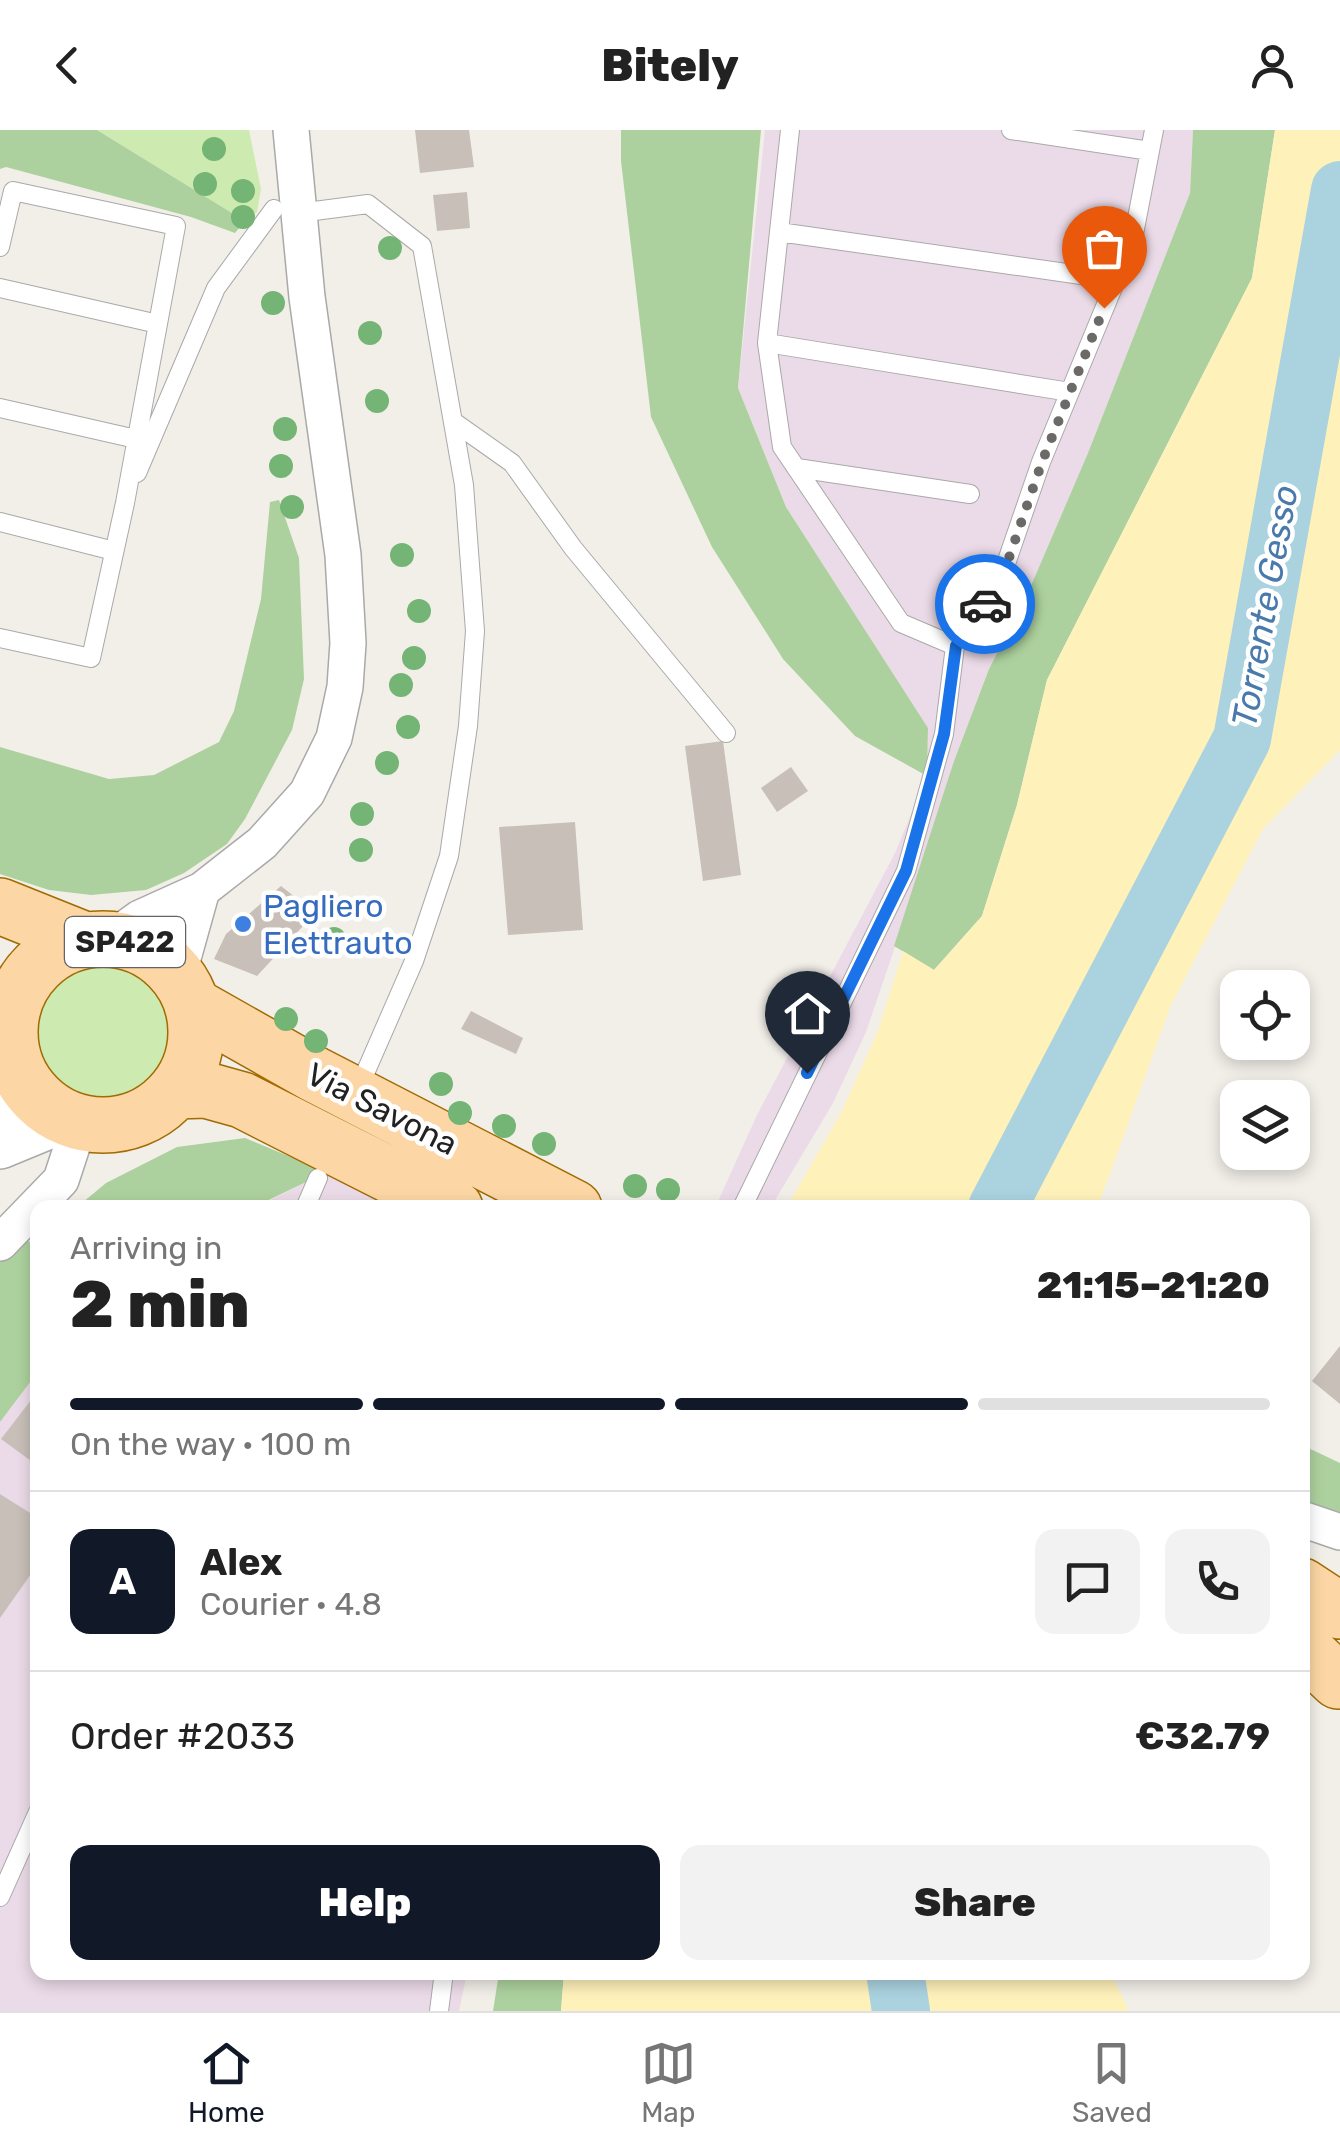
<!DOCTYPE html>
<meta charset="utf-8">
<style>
body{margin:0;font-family:Rubik,sans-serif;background:#f2f2f2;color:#222;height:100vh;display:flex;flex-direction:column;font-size:38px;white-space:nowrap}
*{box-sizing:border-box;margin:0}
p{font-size:32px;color:#767676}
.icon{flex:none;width:55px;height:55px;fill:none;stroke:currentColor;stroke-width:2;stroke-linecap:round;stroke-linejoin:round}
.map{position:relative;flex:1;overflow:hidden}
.drawer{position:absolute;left:30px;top:1070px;width:1280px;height:780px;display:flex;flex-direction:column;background:#fff;border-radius:20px;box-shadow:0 5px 15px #0003}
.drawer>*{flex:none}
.fabs{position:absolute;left:1220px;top:840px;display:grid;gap:20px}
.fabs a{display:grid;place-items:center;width:90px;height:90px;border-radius:20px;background:#fff;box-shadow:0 5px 15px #0003;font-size:50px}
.pin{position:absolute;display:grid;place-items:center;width:85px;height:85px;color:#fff;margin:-102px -42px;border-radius:50% 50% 50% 0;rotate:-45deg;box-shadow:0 0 10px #0007}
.pin .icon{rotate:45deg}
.courier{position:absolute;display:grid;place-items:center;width:100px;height:100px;margin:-50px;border:8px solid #1a73e8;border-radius:50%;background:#fff;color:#222;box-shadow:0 2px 12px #0007}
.headline em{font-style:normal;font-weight:800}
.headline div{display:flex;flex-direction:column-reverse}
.headline{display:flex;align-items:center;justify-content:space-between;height:170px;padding:0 40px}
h1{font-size:65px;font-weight:800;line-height:75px}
.bar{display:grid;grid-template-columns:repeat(4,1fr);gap:15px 10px;align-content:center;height:120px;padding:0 40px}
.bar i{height:12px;border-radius:8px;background:#e0e0e0}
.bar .active{background:#111827}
.bar p{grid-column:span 4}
.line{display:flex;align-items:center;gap:25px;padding:0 40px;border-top:2px solid #e0e0e0}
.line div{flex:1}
.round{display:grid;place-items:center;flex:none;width:105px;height:105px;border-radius:20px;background:#f2f2f2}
.cta{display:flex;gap:20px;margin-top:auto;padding:20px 40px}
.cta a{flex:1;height:115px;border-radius:20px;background:#111827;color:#fff;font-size:40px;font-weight:800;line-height:115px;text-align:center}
.cta a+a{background:#f2f2f2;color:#222}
header{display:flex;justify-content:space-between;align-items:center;height:130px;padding:0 40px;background:#fff;font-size:45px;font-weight:800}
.menu{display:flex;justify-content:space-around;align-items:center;height:140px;border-top:2px solid #e0e0e0;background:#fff;font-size:28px;color:#767676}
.menu a{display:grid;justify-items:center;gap:5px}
.menu .active{color:#111827}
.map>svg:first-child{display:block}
</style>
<header><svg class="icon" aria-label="back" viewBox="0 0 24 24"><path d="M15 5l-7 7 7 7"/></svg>Bitely<svg class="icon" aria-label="person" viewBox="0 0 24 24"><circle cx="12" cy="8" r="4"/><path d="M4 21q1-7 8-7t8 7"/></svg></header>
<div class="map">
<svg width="1340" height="1881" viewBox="0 0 1340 1881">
<rect width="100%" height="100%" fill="#f2efe9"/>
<path fill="#ebdbe8" d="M 765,0 L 1193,0 L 1190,63 L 1088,323 L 1027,465 L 989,539 L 954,631 L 928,720 L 866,902 L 833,973 L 771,1077 L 715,1078 L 757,985 L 895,723 L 927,646 L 928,598 L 786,377 L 738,258 Z
M 327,1042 L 397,1078 L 254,1078 Z
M 37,1243 L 38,1842 L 467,1843 L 459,1881 L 0,1881 L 0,1292 Z"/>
<path fill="#cdebb0" d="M 97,0 L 249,0 L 261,59 L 257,82 L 245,91 Z
M30 903a71 71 0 1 1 142 0a71 71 0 1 1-142 0Z"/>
<path fill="#add19e" d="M 0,0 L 97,0 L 245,91 L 235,103 L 191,87 L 6,37 L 0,39 Z
M 621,0 L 761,0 L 738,258 L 786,377 L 928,598 L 927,646 L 855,606 L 783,529 L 712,417 L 651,287 L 621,31 Z
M 1193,0 L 1275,0 L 1252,148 L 1047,550 L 1017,675 L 982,786 L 934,840 L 894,816 L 954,631 L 989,539 L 1027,465 L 1088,323 L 1190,63 Z
M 279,370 L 299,428 L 304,549 L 292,600 L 245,689 L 227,714 L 184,743 L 146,760 L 91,765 L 49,760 L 0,744 L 0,617 L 109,649 L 154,645 L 219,612 L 234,581 L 261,469 L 270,372 Z
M 245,1008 L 327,1042 L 254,1077 L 76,1078 L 106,1053 L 177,1017 Z
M 0,1090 L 31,1113 L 38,1109 L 37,1243 L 0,1292 Z
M 1302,1315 L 1340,1333 L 1340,1390 L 1303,1378 Z
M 499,1843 L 564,1843 L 561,1881 L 493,1881 Z"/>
<path fill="#fff1ba" d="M 1275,0 L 1340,0 L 1340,620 L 1263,699 L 1171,875 L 1098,1077 L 787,1077 L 842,981 L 878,901 L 903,821 L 934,840 L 982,786 L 1017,675 L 1047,550 L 1252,148 Z
M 564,1843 L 1111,1843 L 1129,1881 L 561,1881 Z"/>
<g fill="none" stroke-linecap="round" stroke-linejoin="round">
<path stroke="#aad3df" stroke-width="58" d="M 997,1078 L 1242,609 L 1340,60
M 895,1842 L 901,1881"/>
</g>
<path fill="#c7bfb8" d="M 415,0 L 469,0 L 474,37 L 420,43 Z
M 467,62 L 470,98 L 437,101 L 433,65 Z
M 723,611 L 741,745 L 703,751 L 685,616 Z
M 791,637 L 808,661 L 777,682 L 761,658 Z
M 575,692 L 583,800 L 508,805 L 499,697 Z
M 281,756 L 315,783 L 257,846 L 214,829 L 226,804 Z
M 471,881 L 523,908 L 516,924 L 461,899 Z
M 1340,1216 L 1340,1274 L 1312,1251 Z
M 38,1261 L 38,1336 L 1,1309 Z
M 0,1364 L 38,1388 L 38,1434 L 0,1488 Z"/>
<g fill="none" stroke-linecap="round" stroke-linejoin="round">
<defs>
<path id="service" d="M 790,0 L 767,213 L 782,317 L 901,493 L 955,516 L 999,454 L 1041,332 L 1133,109 L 1154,0
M 1011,0 L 1150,21
M 299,83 L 368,74 L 422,116 L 464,355 L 475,501 L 468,596 L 449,726 L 414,831 L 366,941
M 779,102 L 1116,150
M 0,117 L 13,61 L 176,96 L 125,373 L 91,528 L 0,508
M 0,158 L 158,194
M 767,213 L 1070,262
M 0,278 L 136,309
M 454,292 L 512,333 L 573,418 L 726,603
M 797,338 L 970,364
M 137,343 L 216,158 L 274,79
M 0,392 L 114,421
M 0,920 L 12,921
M 305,1078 L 318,1048
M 742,1078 L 906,741 L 944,604 L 955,516
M 0,1767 L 38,1682
M 439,1881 L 444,1842"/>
<path id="minor" d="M 111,809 L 140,788 L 202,760 L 262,713 L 307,663 L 334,608 L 345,557 L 348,513 L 343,425 L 307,167 L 291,0
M 178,846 L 202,760
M 0,1113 L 61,1050 L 80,992
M 1302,1389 L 1340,1402"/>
<path id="tertiary" d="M 0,970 L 18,941
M 0,1016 L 68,988"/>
<path id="primary" d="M 0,776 L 85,810
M10 902a93 93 0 1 1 186 0a93 93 0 1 1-186 0Z
M 192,875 L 314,944 L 574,1078
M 175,961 L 206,960 L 242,970 L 455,1078
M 1302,1456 L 1340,1481
M 1302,1517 L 1338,1551"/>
</defs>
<use href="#service" stroke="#a9a9a9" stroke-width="20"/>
<use href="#minor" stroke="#a9a9a9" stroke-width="38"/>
<use href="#tertiary" stroke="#a9a9a9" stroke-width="48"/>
<use href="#primary" stroke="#a06b00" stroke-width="58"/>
<use href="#service" stroke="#fff" stroke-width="18"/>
<use href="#minor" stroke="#fff" stroke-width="35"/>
<use href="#tertiary" stroke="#fff" stroke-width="45"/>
<use href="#primary" stroke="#fcd6a4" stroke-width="55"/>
</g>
<g fill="#74b475">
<circle cx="214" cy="19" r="12"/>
<circle cx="205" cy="54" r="12"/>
<circle cx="243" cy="61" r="12"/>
<circle cx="243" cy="87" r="12"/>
<circle cx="390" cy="118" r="12"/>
<circle cx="273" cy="173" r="12"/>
<circle cx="370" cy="203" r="12"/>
<circle cx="377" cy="271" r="12"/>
<circle cx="285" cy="299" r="12"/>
<circle cx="281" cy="336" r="12"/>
<circle cx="292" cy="377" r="12"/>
<circle cx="402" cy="425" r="12"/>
<circle cx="419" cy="481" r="12"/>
<circle cx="414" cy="528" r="12"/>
<circle cx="401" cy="555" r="12"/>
<circle cx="408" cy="597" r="12"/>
<circle cx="387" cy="633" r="12"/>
<circle cx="362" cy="684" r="12"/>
<circle cx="361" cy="720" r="12"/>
<circle cx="334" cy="809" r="12"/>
<circle cx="286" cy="889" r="12"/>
<circle cx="316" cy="911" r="12"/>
<circle cx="441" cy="954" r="12"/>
<circle cx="460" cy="983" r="12"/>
<circle cx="504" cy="996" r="12"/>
<circle cx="544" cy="1014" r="12"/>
<circle cx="635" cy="1056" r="12"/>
<circle cx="668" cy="1060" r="12"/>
</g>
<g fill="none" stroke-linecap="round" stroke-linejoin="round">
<path stroke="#6b6a68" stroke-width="10" stroke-dasharray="0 18" d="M 985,474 L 1000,454 L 1042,332 L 1104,178"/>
<path stroke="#1a73e8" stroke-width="12" d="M 807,943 L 906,741 L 944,604 L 956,516 L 985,474"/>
</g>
<circle fill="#3f7fe0" stroke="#fff" stroke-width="4" cx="243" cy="794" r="10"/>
<g text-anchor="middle" stroke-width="9" stroke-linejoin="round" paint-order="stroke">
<rect fill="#fff" stroke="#646464" stroke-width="2.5" x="65" y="787" width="120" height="50" rx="8"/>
<g font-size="30" font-weight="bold" fill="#222">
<text x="125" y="822">SP422</text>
</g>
<g font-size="32" fill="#366cbe" stroke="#fff" text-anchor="start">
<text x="263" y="787">Pagliero<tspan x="263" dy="37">Elettrauto</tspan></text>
</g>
<g font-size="32" fill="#222" stroke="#fff">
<text transform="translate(382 979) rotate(27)" y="11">Via Savona</text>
</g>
<g font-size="35" font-style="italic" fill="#4a7aab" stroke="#fff">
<text transform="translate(1265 476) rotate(-80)" y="12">Torrente Gesso</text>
</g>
</g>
</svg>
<div class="fabs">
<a><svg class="icon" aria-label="locate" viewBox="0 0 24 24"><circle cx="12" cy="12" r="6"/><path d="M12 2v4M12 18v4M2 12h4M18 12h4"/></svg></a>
<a><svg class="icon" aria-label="layers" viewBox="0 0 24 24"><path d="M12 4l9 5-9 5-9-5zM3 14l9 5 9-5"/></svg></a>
</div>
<div class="pin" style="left:1104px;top:178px;background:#ea580c"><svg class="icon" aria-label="bag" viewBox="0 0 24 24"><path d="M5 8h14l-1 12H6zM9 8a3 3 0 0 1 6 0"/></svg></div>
<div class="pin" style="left:807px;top:943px;background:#1f2937"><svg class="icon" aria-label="home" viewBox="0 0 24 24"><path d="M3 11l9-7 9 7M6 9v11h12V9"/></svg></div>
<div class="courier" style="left:985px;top:474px"><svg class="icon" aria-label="car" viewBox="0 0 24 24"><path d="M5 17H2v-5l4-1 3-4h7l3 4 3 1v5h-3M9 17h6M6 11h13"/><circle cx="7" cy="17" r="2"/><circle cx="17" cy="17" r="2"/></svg></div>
<section class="drawer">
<div class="headline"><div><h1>2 min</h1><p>Arriving in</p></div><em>21:15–21:20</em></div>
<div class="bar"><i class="active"></i><i class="active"></i><i class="active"></i><i></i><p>On the way · 100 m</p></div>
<div class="line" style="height:180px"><b class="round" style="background:#111827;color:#fff">A</b><div><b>Alex</b><p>Courier · 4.8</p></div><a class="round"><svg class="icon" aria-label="chat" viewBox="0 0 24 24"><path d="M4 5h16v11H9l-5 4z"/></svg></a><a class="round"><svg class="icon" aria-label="phone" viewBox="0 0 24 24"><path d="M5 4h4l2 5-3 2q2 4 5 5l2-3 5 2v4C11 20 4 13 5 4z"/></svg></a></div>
<div class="line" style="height:130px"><div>Order #2033</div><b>€32.79</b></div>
<div class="cta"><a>Help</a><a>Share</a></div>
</section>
</div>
<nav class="menu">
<a class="active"><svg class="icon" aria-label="home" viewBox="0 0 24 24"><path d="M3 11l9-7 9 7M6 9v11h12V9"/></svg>Home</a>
<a><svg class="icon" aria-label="map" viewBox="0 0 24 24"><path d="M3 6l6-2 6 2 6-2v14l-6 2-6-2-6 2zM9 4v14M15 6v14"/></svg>Map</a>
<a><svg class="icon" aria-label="saved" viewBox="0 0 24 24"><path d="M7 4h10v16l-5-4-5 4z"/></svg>Saved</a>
</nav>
